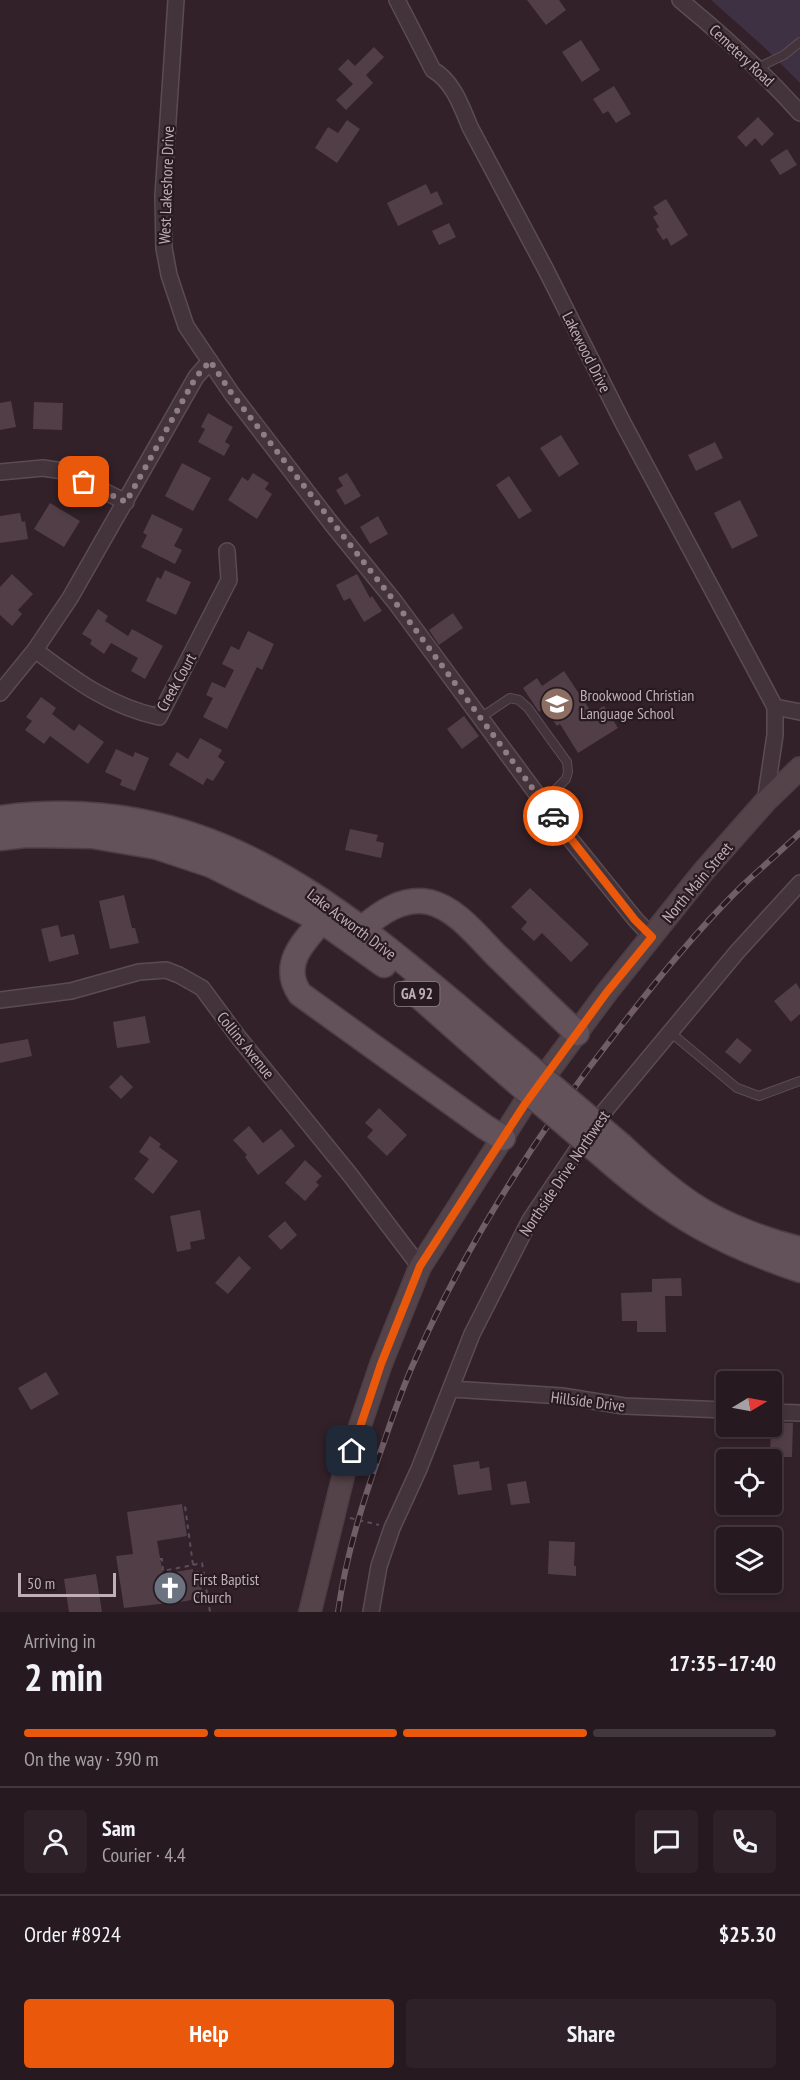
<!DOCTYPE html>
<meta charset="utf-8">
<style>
body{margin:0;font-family:"PT Sans Narrow",sans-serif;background:#2e2228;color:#f1f3f6;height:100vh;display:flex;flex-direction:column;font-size:22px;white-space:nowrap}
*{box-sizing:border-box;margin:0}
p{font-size:20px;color:#a4a0a4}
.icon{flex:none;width:33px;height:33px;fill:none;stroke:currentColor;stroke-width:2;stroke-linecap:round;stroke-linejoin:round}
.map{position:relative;height:1612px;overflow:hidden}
.drawer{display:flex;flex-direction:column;background:#26191f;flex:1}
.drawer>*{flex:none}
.needle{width:39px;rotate:80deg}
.tools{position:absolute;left:716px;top:1371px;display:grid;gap:12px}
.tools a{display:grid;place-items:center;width:66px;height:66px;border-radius:6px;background:#26191f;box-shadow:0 3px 9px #0003,0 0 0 2px #42383d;font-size:30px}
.scale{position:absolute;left:18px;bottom:15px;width:98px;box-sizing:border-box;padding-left:6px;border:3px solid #c0aeb5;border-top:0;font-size:16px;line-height:21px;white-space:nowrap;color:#c0aeb5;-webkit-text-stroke:4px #271a20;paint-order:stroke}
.pin{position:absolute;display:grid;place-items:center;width:51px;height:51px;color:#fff;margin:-26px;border-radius:12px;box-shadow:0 3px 9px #0006}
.courier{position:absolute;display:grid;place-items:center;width:60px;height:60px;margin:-30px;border:4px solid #ea580c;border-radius:50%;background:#fff;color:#222;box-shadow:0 2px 8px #0007}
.head em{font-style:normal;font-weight:600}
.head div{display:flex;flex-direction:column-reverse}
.head{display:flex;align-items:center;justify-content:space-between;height:102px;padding:0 24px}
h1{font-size:39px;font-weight:600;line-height:45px}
.bar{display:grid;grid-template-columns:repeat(4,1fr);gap:9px 6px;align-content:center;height:72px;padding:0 24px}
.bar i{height:8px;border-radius:4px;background:#42383d}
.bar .active{background:#ea580c}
.bar p{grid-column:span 4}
.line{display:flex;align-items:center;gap:15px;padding:0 24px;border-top:2px solid #42383d}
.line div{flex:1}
.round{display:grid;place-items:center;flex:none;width:63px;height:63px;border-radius:6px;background:#2e2228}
.action{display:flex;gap:12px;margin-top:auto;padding:12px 24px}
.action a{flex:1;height:69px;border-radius:6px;background:#ea580c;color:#fff;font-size:24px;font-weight:600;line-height:69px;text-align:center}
.action a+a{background:#2e2228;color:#f1f3f6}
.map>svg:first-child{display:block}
</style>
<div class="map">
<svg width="800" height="1612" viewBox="0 0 800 1612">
<rect width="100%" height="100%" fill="#322129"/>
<path fill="#3f3144" d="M 711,0 L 800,0 L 800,83 L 765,48 Z"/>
<path fill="#523e47" d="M 527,0 L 559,0 L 566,10 L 546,25 Z
M 581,40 L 600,70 L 582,82 L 562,52 Z
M 374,47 L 384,57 L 366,75 L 373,83 L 346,110 L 336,100 L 353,84 L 338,69 L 348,59 L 355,66 Z
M 614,86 L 631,114 L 616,123 L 608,111 L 603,114 L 593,99 Z
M 758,117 L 774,134 L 762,146 L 755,138 L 746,147 L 737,137 Z
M 347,120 L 360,129 L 337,163 L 315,148 L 328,127 L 338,133 Z
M 787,149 L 797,165 L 780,175 L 770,160 Z
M 426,184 L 431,194 L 437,191 L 443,204 L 398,226 L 387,203 Z
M 666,199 L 688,235 L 671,246 L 667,238 L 663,240 L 656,229 L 659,227 L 653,217 L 658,214 L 653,207 Z
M 449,223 L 456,237 L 439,245 L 432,231 Z
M 11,401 L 16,427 L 0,430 L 0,403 Z
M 34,402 L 63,403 L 62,430 L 33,429 Z
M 208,413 L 233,427 L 225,442 L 230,445 L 224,456 L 198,442 L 205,429 L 201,427 Z
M 561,435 L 579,464 L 559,477 L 540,448 Z
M 715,442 L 723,458 L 696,471 L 688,455 Z
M 182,463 L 211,478 L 193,511 L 165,496 Z
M 253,473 L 269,483 L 265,489 L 272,494 L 257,519 L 228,500 L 242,477 L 248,481 Z
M 347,473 L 361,496 L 345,505 L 336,490 L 343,486 L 338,478 Z
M 509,476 L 532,511 L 519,519 L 496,485 Z
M 740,500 L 758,536 L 732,549 L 714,513 Z
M 50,503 L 80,521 L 64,547 L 34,529 Z
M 20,513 L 22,522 L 25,521 L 28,539 L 0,543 L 0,516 Z
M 152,514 L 183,529 L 174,546 L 182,550 L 175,564 L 141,547 L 147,535 L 143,533 Z
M 378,516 L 388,534 L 370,544 L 360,527 Z
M 165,570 L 191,582 L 176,615 L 146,601 L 157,577 L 161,579 Z
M 12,574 L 33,594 L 18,610 L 22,614 L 12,626 L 0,615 L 0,587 Z
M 357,574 L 370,598 L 372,596 L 382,611 L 364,622 L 350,598 L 344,601 L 336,585 Z
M 98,609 L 108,616 L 105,621 L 128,636 L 132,629 L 163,646 L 145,679 L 131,671 L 138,658 L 111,643 L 104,654 L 90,644 L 92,640 L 82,634 Z
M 453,613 L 463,628 L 439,645 L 429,630 Z
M 248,631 L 274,644 L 262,670 L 257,667 L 227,729 L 203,717 L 213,698 L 206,695 L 212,682 L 225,688 L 234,670 L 222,664 L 231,646 L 239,650 Z
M 564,671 L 592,713 L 604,706 L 618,728 L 578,753 L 560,724 L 557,726 L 544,708 L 539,712 L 523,688 L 537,678 L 542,686 Z
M 41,697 L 56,708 L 52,714 L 74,731 L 79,724 L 104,742 L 88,764 L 50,736 L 44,744 L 25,730 L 32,721 L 26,717 Z
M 464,716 L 479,736 L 462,749 L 447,729 Z
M 200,738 L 222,750 L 218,757 L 225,762 L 213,781 L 207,778 L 203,785 L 169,765 L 177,752 L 188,759 Z
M 116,749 L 133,757 L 135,752 L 149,758 L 135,791 L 120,785 L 122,780 L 105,772 Z
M 350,829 L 378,835 L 376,841 L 384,843 L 381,858 L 345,850 Z
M 530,888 L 589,944 L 571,962 L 542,933 L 534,941 L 521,929 L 527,922 L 511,907 Z
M 124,895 L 132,928 L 135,928 L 139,943 L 110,949 L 99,901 Z
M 58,925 L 61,937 L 74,934 L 79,954 L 49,962 L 41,929 Z
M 796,983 L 800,989 L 800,1014 L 791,1022 L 774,1001 Z
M 145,1016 L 150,1043 L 117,1048 L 113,1022 Z
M 737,1038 L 752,1050 L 740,1064 L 725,1052 Z
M 28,1039 L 32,1056 L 0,1063 L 0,1044 Z
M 121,1075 L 133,1087 L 121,1099 L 109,1087 Z
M 379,1108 L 407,1135 L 387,1156 L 367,1137 L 373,1130 L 365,1123 Z
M 249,1126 L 263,1143 L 281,1129 L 295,1146 L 258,1175 L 245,1157 L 247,1155 L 233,1140 Z
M 150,1136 L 161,1144 L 159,1147 L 178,1161 L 153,1194 L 134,1179 L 149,1159 L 139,1152 Z
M 305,1160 L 322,1176 L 316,1182 L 319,1185 L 305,1201 L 285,1183 Z
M 200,1210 L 205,1239 L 190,1242 L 191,1249 L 177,1252 L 170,1216 Z
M 285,1221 L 297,1235 L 281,1250 L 268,1236 Z
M 239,1256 L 251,1268 L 228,1294 L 215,1283 Z
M 681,1278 L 682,1296 L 665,1296 L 666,1332 L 637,1332 L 637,1321 L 622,1321 L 621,1293 L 652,1292 L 652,1279 Z
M 46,1372 L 59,1394 L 31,1410 L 18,1388 Z
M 771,1422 L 793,1423 L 792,1457 L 770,1457 Z
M 479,1461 L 480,1469 L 489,1467 L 492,1490 L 458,1495 L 453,1465 Z
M 526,1481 L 530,1503 L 511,1505 L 507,1484 Z
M 182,1504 L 187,1536 L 157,1541 L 163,1574 L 193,1569 L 193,1572 L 199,1571 L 203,1596 L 187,1601 L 124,1608 L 116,1556 L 133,1554 L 127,1512 Z
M 549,1541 L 575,1542 L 574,1566 L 576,1566 L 576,1576 L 548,1574 Z
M 96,1574 L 102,1612 L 69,1612 L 64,1579 Z"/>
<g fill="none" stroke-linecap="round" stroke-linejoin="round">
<defs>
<path id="lane" d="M 757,68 L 784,55 L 800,42
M 480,718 L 510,698 L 519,700 L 528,708 L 567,762 L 568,772 L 566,779 L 555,790 L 541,800
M 670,1032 L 737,1088 L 759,1096 L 800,1081"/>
<path id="street" d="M 176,0 L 163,196 L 164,248 L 169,275 L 186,326 L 232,394 L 331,523 L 395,602 L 567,835 L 635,919 L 652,937
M 397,0 L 433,70 C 453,81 462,108 470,127 L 546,270 L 622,421 L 775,707 L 775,735 L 765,802
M 680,0 C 723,35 763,72 800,113
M 0,472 L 43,468 L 63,471 L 126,502
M 35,650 C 75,680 109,706 159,717 L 229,580 L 227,551
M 0,693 L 35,650 L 70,598 L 196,377 L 210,361
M 775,707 L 800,712
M 0,1000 L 71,991 L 139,972 L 166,970 L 179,975 L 202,988 L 239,1038 L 351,1176 L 420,1267
M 451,1389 L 562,1396 L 624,1406 L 726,1410
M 771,1412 L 800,1413
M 371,1612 L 379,1566 L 392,1528 L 419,1469 L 472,1334 L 530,1220 L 598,1119 L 737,952 L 800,883"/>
<path id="secondary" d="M 310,1612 L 344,1473 L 381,1364 L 420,1267 L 524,1104 L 607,992 L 703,872 L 765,802 L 800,768"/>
<path id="primary" d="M 0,818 C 225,788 360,926 519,1058
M 0,838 L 26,835 L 92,836 L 157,847 L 211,865 L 322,921 L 384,965
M 322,921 C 303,942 280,965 300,994 L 485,1127 L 503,1138
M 363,928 C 381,912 403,897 429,902 C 456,908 478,937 497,956 C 524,982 550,1008 577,1033
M 412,990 L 507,1074
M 622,1146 C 644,1167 667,1188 693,1205 C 723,1225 766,1241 800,1249
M 610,1162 C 672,1216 723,1244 800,1270"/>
</defs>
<use href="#lane" stroke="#5b4c52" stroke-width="10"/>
<use href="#street" stroke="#5b4c52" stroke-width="18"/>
<use href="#secondary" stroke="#4c3e44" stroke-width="24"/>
<use href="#primary" stroke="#4c3e44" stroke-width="27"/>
<path stroke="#5c4b5a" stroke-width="2" stroke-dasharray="4.5 4.5" stroke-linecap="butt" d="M 350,1518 L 379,1525
M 160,1559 L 162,1559 L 163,1571 L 193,1565 L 185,1506
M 193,1565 L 202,1563 L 210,1612"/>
<use href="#lane" stroke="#43343b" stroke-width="8"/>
<use href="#street" stroke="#43343b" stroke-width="15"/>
<use href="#secondary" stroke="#55434a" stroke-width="21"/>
<use href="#primary" stroke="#635259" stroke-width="24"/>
<defs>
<path id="rail" d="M 338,1612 C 346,1554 364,1498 384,1442 C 392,1418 401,1393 411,1369 C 463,1249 538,1132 618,1030 C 657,980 697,930 742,886 C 761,868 781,851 800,833"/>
</defs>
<use href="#rail" stroke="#715d66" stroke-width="6"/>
<use href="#rail" stroke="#271a20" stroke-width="4" stroke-dasharray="11" stroke-linecap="butt"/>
<defs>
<path id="primary-bridge" d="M 519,1058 L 622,1146
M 507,1074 L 610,1162"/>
</defs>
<use href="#primary-bridge" stroke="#4c3e44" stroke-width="27" stroke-linecap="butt"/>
<use href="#primary-bridge" stroke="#635259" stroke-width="24"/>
</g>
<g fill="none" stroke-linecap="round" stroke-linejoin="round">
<path stroke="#8e7d84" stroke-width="6" stroke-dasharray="0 10.8" d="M 84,482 L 126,502 L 196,377 L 210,361 L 232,394 L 395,602 L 553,816"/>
<path stroke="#ea580c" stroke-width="8" d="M 352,1451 L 381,1364 L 420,1266 L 525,1104 L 607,992 L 652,937 L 635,920 L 553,816"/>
</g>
<defs>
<symbol id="school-disc" viewBox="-11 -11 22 22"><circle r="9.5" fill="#8d6e63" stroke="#271a20"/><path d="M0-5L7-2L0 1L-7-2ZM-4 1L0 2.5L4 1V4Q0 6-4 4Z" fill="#fff"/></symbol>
<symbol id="church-disc" viewBox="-11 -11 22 22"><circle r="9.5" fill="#6b7280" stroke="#271a20"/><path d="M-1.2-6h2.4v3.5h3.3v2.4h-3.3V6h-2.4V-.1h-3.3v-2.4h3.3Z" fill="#fff"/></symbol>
</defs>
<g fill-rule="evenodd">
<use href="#school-disc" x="538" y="685" width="38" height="38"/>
<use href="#church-disc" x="151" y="1569" width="38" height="38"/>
</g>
<g text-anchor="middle" stroke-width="4.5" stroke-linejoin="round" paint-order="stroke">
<rect fill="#271a20" stroke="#928288" stroke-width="1.5" x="394.5" y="982" width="45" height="24" rx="4.5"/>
<g font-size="15" font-weight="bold" fill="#c0aeb5">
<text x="417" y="999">GA 92</text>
</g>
<g font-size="16" fill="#c0aeb5" stroke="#271a20">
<text transform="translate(742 55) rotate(43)" y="6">Cemetery Road</text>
<text transform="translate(166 185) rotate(-88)" y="6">West Lakeshore Drive</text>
<text transform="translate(587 352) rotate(63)" y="6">Lakewood Drive</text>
<text transform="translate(176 682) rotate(-61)" y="6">Creek Court</text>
<text transform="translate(697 882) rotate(-50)" y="6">North Main Street</text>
<text transform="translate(352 924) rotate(37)" y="6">Lake Acworth Drive</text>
<text transform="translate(246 1045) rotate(51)" y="6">Collins Avenue</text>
<text transform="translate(564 1173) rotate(-56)" y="6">Northside Drive Northwest</text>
<text transform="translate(588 1401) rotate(7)" y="6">Hillside Drive</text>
</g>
<g font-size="16" fill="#c0aeb5" stroke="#271a20" text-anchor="start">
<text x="580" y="701">Brookwood Christian<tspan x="580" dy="18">Language School</tspan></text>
<text x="193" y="1585">First Baptist<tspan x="193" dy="18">Church</tspan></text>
</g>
</g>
</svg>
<div class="tools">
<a><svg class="needle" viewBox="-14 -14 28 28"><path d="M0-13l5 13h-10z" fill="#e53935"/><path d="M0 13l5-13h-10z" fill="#a4a0a4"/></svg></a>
<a><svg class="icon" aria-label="locate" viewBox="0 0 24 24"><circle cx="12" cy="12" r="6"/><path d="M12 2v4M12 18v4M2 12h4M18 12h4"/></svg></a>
<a><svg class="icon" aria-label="layers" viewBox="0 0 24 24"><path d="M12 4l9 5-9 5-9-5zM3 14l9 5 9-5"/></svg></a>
</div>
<div class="scale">50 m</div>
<div class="pin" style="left:84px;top:482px;background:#ea580c"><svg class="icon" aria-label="bag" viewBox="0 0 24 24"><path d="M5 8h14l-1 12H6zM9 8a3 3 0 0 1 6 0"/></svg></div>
<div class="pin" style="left:352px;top:1451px;background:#1f2937"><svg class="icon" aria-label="home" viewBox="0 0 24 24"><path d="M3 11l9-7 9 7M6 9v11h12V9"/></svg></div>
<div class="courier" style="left:553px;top:816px"><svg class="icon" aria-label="car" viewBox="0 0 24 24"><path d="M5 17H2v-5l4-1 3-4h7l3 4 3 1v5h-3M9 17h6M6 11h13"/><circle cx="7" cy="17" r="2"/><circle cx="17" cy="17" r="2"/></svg></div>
</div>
<section class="drawer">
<div class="head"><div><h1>2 min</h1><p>Arriving in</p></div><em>17:35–17:40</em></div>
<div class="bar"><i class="active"></i><i class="active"></i><i class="active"></i><i></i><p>On the way · 390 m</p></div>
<div class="line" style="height:108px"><a class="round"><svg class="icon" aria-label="person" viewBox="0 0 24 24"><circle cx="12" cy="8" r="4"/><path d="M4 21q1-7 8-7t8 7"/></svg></a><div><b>Sam</b><p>Courier · 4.4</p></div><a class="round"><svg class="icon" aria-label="chat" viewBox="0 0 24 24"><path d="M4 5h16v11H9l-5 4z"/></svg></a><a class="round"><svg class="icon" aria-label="phone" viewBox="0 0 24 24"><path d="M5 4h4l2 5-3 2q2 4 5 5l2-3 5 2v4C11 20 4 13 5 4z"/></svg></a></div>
<div class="line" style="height:78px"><div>Order #8924</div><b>$25.30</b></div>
<div class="action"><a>Help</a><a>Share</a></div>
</section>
